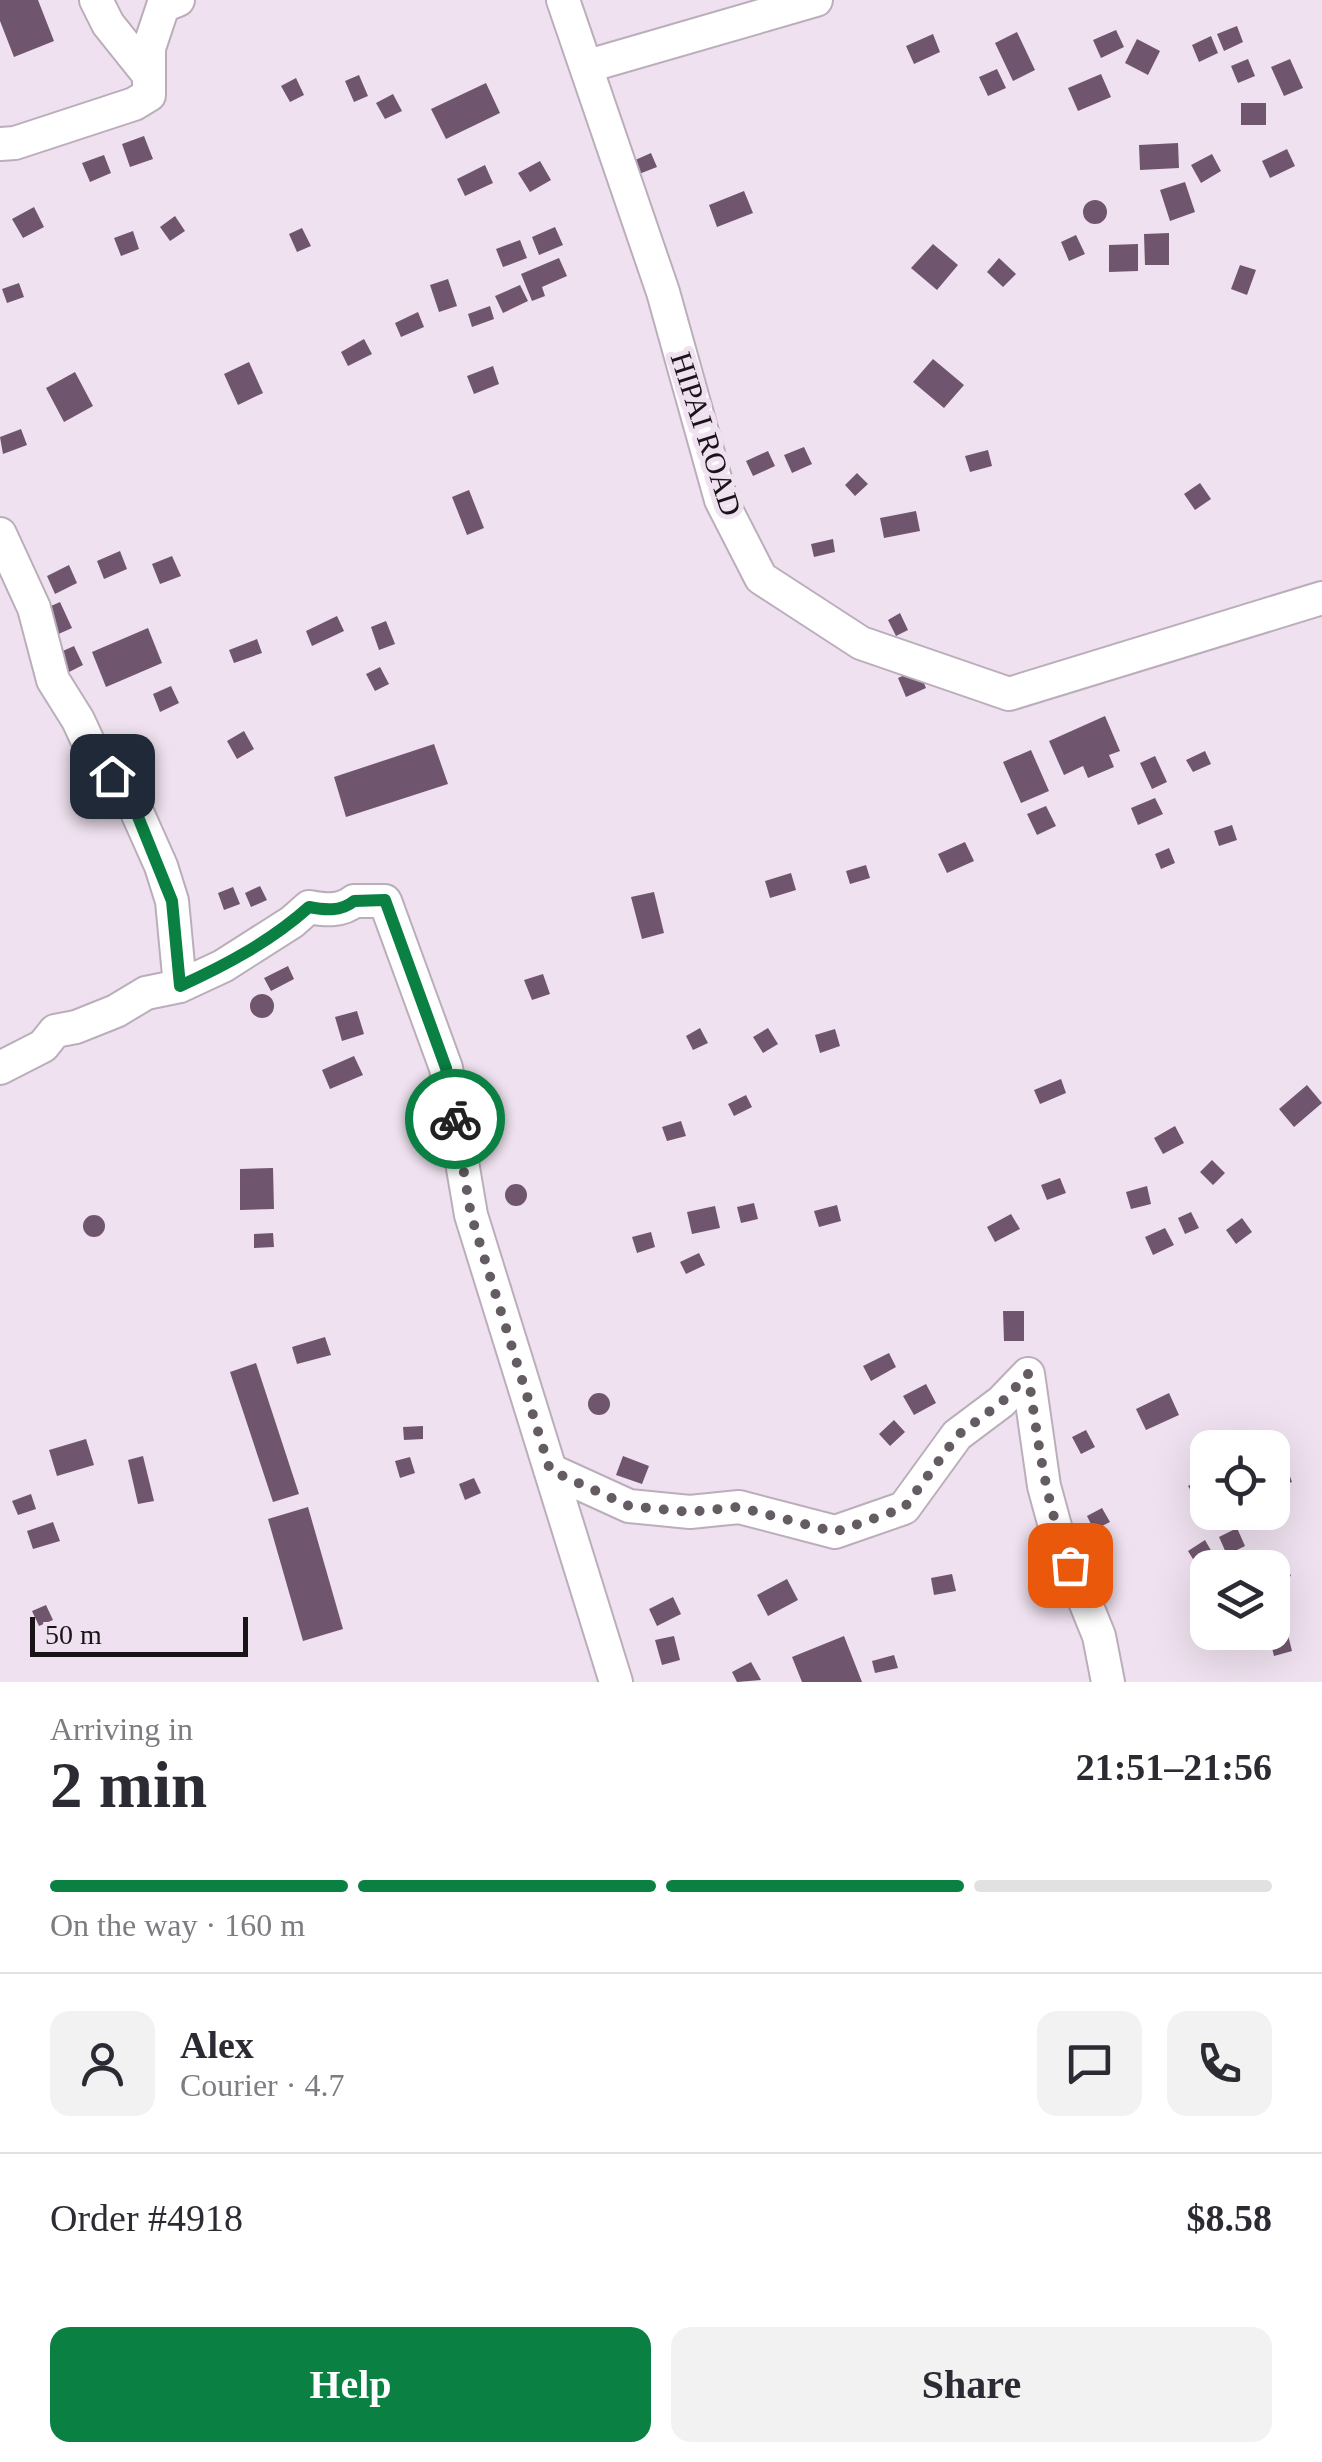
<!DOCTYPE html>
<meta charset="utf-8">
<style>
body{margin:0;font-family:"Times New Roman",serif;background:#f2f2f3;color:#2b2b33;height:100vh;display:flex;flex-direction:column;font-size:38px;white-space:nowrap}
*{box-sizing:border-box;margin:0}
p{font-size:32px;color:#7c7c81}
.icon{flex:none;width:55px;height:55px;fill:none;stroke:currentColor;stroke-width:2;stroke-linecap:round;stroke-linejoin:round}
.map{position:relative;height:1682px;overflow:hidden}
.drawer{display:flex;flex-direction:column;background:#fff;flex:1}
.drawer>*{flex:none}
.controls{position:absolute;left:1190px;top:1430px;display:grid;gap:20px}
.controls a{display:grid;place-items:center;width:100px;height:100px;border-radius:20px;background:#fff;box-shadow:0 10px 40px #0002;font-size:50px}
.scale{position:absolute;left:30px;bottom:25px;width:218px;box-sizing:border-box;padding-left:10px;border:5px solid #191418;border-top:0;font-size:28px;line-height:35px;white-space:nowrap;color:#191418;-webkit-text-stroke:8px #efe1ef;paint-order:stroke}
.pin{position:absolute;display:grid;place-items:center;width:85px;height:85px;color:#fff;margin:-42px;border-radius:20px;box-shadow:0 5px 15px #0006}
.courier{position:absolute;display:grid;place-items:center;width:100px;height:100px;margin:-50px;border:8px solid #0b8043;border-radius:50%;background:#fff;color:#222;box-shadow:0 2px 12px #0007}
.headline em{font-style:normal;font-weight:800}
.headline div{display:flex;flex-direction:column-reverse}
.headline{display:flex;align-items:center;justify-content:space-between;height:170px;padding:0 50px}
h1{font-size:65px;font-weight:800;line-height:75px}
.bar{display:grid;grid-template-columns:repeat(4,1fr);gap:15px 10px;align-content:center;height:120px;padding:0 50px}
.bar i{height:12px;border-radius:8px;background:#e1e1e2}
.bar .current{background:#0b8043}
.bar p{grid-column:span 4}
.line{display:flex;align-items:center;gap:25px;padding:0 50px;border-top:2px solid #e1e1e2}
.line div{flex:1}
.round{display:grid;place-items:center;flex:none;width:105px;height:105px;border-radius:20px;background:#f2f2f3}
.button{display:flex;gap:20px;margin-top:auto;padding:20px 50px}
.button a{flex:1;height:115px;border-radius:20px;background:#0b8043;color:#fff;font-size:40px;font-weight:800;line-height:115px;text-align:center}
.button a+a{background:#f2f2f3;color:#2b2b33}
.map>svg:first-child{display:block}
</style>
<div class="map">
<svg width="1322" height="1682" viewBox="0 0 1322 1682">
<rect width="100%" height="100%" fill="#efe1ef"/>
<path fill="#6f566e" d="M 0,0 L 38,0 L 54,41 L 14,57 L 0,21 Z
M 1237,26 L 1243,42 L 1224,51 L 1217,34 Z
M 1116,30 L 1124,47 L 1101,58 L 1093,40 Z
M 1017,32 L 1035,70 L 1013,81 L 995,43 Z
M 933,34 L 940,52 L 914,64 L 906,46 Z
M 1211,36 L 1218,53 L 1199,62 L 1192,45 Z
M 1137,39 L 1160,51 L 1148,75 L 1125,63 Z
M 1248,59 L 1255,76 L 1238,83 L 1231,66 Z
M 1290,59 L 1303,88 L 1284,96 L 1271,67 Z
M 997,69 L 1006,88 L 988,96 L 979,77 Z
M 1101,74 L 1111,97 L 1078,111 L 1068,88 Z
M 359,75 L 368,96 L 354,102 L 345,81 Z
M 296,78 L 304,95 L 290,102 L 281,86 Z
M 486,83 L 500,113 L 446,139 L 431,109 Z
M 393,94 L 402,111 L 385,119 L 376,103 Z
M 1241,103 L 1266,103 L 1266,125 L 1241,125 Z
M 144,136 L 153,159 L 130,167 L 122,144 Z
M 1178,143 L 1179,168 L 1140,170 L 1139,145 Z
M 1287,149 L 1295,166 L 1270,178 L 1262,161 Z
M 651,153 L 657,167 L 639,174 L 633,161 Z
M 1212,154 L 1221,171 L 1201,183 L 1191,165 Z
M 104,155 L 111,173 L 90,182 L 82,163 Z
M 540,161 L 551,180 L 530,192 L 518,173 Z
M 485,165 L 493,183 L 465,196 L 457,179 Z
M 1185,182 L 1195,212 L 1170,221 L 1160,190 Z
M 744,191 L 753,213 L 717,227 L 709,205 Z
M1083 212a12 12 0 1 1 24 0a12 12 0 1 1-24 0Z
M 34,207 L 44,227 L 23,238 L 12,219 Z
M 175,216 L 185,231 L 170,241 L 160,227 Z
M 555,227 L 563,245 L 539,255 L 532,237 Z
M 302,228 L 311,246 L 297,252 L 289,234 Z
M 133,231 L 139,249 L 121,256 L 114,238 Z
M 1169,233 L 1169,265 L 1145,265 L 1144,234 Z
M 1076,235 L 1085,254 L 1069,261 L 1061,242 Z
M 520,240 L 527,258 L 503,267 L 496,249 Z
M 933,244 L 958,265 L 937,290 L 911,268 Z
M 1138,244 L 1138,271 L 1109,272 L 1109,245 Z
M 559,258 L 567,276 L 542,287 L 545,296 L 532,301 L 521,274 Z
M 999,258 L 1016,274 L 1003,287 L 987,272 Z
M 1240,265 L 1256,270 L 1247,295 L 1231,289 Z
M 448,279 L 457,306 L 439,312 L 430,285 Z
M 19,283 L 24,297 L 7,303 L 2,289 Z
M 520,285 L 528,301 L 503,313 L 495,296 Z
M 490,306 L 494,319 L 472,327 L 468,314 Z
M 418,312 L 424,327 L 401,337 L 395,323 Z
M 364,339 L 372,354 L 348,366 L 341,352 Z
M 933,359 L 964,385 L 944,408 L 913,382 Z
M 249,362 L 263,393 L 238,405 L 224,374 Z
M 493,366 L 499,384 L 474,394 L 467,376 Z
M 75,372 L 93,406 L 64,422 L 46,388 Z
M 21,429 L 27,445 L 3,454 L 0,437 Z
M 804,447 L 812,464 L 792,473 L 784,455 Z
M 988,450 L 992,466 L 970,472 L 965,456 Z
M 768,451 L 775,466 L 753,476 L 746,461 Z
M 857,473 L 868,484 L 855,496 L 845,485 Z
M 1200,483 L 1211,499 L 1195,510 L 1184,494 Z
M 469,490 L 484,528 L 467,535 L 452,497 Z
M 916,511 L 920,531 L 884,538 L 880,518 Z
M 833,539 L 835,552 L 814,557 L 811,544 Z
M 120,551 L 127,569 L 104,579 L 97,561 Z
M 172,556 L 181,576 L 160,584 L 152,564 Z
M 69,565 L 77,583 L 55,594 L 47,576 Z
M 60,602 L 72,628 L 54,636 L 42,610 Z
M 900,613 L 908,630 L 896,636 L 888,620 Z
M 337,616 L 344,631 L 312,646 L 306,631 Z
M 386,621 L 395,644 L 379,650 L 371,627 Z
M 148,628 L 162,663 L 106,687 L 92,652 Z
M 257,639 L 262,653 L 234,663 L 229,650 Z
M 74,646 L 83,665 L 65,674 L 56,654 Z
M 380,667 L 389,684 L 375,691 L 366,674 Z
M 918,669 L 926,688 L 906,697 L 898,678 Z
M 171,686 L 179,703 L 160,712 L 153,694 Z
M 1105,716 L 1120,751 L 1109,755 L 1114,767 L 1088,778 L 1083,766 L 1064,775 L 1049,741 Z
M 244,731 L 254,749 L 237,759 L 227,741 Z
M 434,744 L 448,784 L 346,817 L 334,777 Z
M 1031,750 L 1049,791 L 1021,803 L 1003,762 Z
M 1205,751 L 1211,764 L 1193,772 L 1186,760 Z
M 1155,756 L 1167,782 L 1152,789 L 1140,763 Z
M 1155,798 L 1163,814 L 1138,825 L 1131,808 Z
M 1046,806 L 1056,826 L 1037,835 L 1027,814 Z
M 1232,825 L 1237,840 L 1219,846 L 1214,831 Z
M 965,842 L 974,861 L 947,873 L 938,854 Z
M 1169,848 L 1175,863 L 1161,869 L 1155,854 Z
M 866,865 L 870,878 L 850,884 L 846,871 Z
M 791,873 L 796,890 L 770,898 L 765,881 Z
M 260,886 L 267,900 L 251,907 L 245,893 Z
M 233,887 L 240,904 L 224,910 L 218,893 Z
M 654,892 L 664,933 L 642,939 L 631,897 Z
M 288,966 L 294,979 L 271,991 L 264,978 Z
M 543,974 L 550,994 L 532,1000 L 524,980 Z
M250 1006a12 12 0 1 1 24 0a12 12 0 1 1-24 0Z
M 357,1011 L 364,1034 L 342,1041 L 335,1017 Z
M 700,1028 L 708,1043 L 693,1050 L 686,1036 Z
M 768,1028 L 778,1044 L 763,1053 L 753,1037 Z
M 835,1029 L 840,1046 L 820,1053 L 815,1035 Z
M 354,1056 L 363,1075 L 330,1089 L 322,1070 Z
M 1061,1079 L 1066,1093 L 1040,1104 L 1034,1090 Z
M 1307,1085 L 1322,1103 L 1294,1127 L 1279,1109 Z
M 746,1095 L 752,1107 L 734,1116 L 728,1104 Z
M 681,1121 L 686,1136 L 667,1141 L 662,1127 Z
M 1175,1126 L 1184,1143 L 1163,1154 L 1154,1138 Z
M 1212,1160 L 1225,1173 L 1213,1185 L 1200,1172 Z
M 273,1168 L 274,1209 L 240,1210 L 240,1169 Z
M 1060,1178 L 1066,1193 L 1047,1200 L 1041,1185 Z
M505 1195a11 11 0 1 1 22 0a11 11 0 1 1-22 0Z
M 1147,1186 L 1151,1204 L 1131,1209 L 1126,1192 Z
M 754,1203 L 758,1219 L 741,1223 L 737,1207 Z
M 837,1205 L 841,1221 L 819,1227 L 814,1211 Z
M 715,1206 L 720,1228 L 692,1234 L 687,1212 Z
M 1191,1212 L 1199,1228 L 1185,1234 L 1178,1218 Z
M 1011,1214 L 1020,1229 L 995,1242 L 987,1227 Z
M83 1226a11 11 0 1 1 22 0a11 11 0 1 1-22 0Z
M 1242,1218 L 1252,1232 L 1236,1244 L 1226,1230 Z
M 1165,1228 L 1174,1245 L 1153,1255 L 1145,1237 Z
M 651,1232 L 655,1247 L 637,1253 L 632,1237 Z
M 273,1233 L 274,1247 L 254,1248 L 254,1234 Z
M 699,1253 L 705,1265 L 686,1274 L 680,1262 Z
M 1003,1311 L 1024,1311 L 1024,1341 L 1004,1341 Z
M 325,1337 L 331,1355 L 297,1364 L 292,1347 Z
M 889,1353 L 896,1367 L 871,1381 L 863,1366 Z
M 256,1363 L 299,1494 L 273,1502 L 230,1372 Z
M 926,1384 L 936,1403 L 914,1415 L 903,1396 Z
M 1169,1393 L 1179,1415 L 1146,1430 L 1136,1409 Z
M588 1404a11 11 0 1 1 22 0a11 11 0 1 1-22 0Z
M 894,1420 L 905,1432 L 890,1446 L 879,1434 Z
M 423,1426 L 423,1439 L 404,1440 L 403,1427 Z
M 1086,1430 L 1095,1447 L 1081,1454 L 1072,1437 Z
M 86,1439 L 94,1465 L 57,1476 L 49,1450 Z
M 143,1456 L 154,1501 L 138,1504 L 128,1460 Z
M 623,1456 L 649,1466 L 642,1484 L 616,1475 Z
M 410,1457 L 415,1473 L 400,1478 L 395,1461 Z
M 1286,1465 L 1292,1482 L 1275,1488 L 1272,1470 Z
M 1208,1474 L 1208,1499 L 1199,1504 L 1188,1486 Z
M 474,1478 L 481,1493 L 465,1500 L 459,1484 Z
M 31,1494 L 36,1509 L 18,1515 L 12,1501 Z
M 308,1507 L 343,1629 L 303,1641 L 268,1519 Z
M 1102,1508 L 1110,1522 L 1094,1530 L 1087,1516 Z
M 53,1522 L 60,1541 L 33,1549 L 27,1531 Z
M 1237,1528 L 1245,1546 L 1227,1555 L 1219,1537 Z
M 1205,1540 L 1213,1554 L 1196,1564 L 1188,1551 Z
M 1285,1563 L 1291,1576 L 1272,1584 L 1272,1568 Z
M 952,1574 L 956,1591 L 934,1595 L 931,1578 Z
M 787,1579 L 798,1600 L 768,1616 L 757,1595 Z
M 673,1597 L 681,1614 L 657,1626 L 649,1609 Z
M 46,1605 L 53,1620 L 39,1626 L 32,1611 Z
M 1288,1635 L 1292,1651 L 1274,1656 L 1270,1640 Z
M 674,1636 L 680,1660 L 662,1665 L 655,1640 Z
M 844,1636 L 862,1682 L 802,1682 L 792,1657 Z
M 894,1655 L 898,1668 L 875,1673 L 872,1661 Z
M 751,1662 L 761,1680 L 737,1682 L 732,1672 Z"/>
<g fill="none" stroke-linecap="round" stroke-linejoin="round">
<defs>
<path id="minor" d="M 96,0 L 108,24 L 148,74
M 563,0 L 663,292 L 721,500 L 761,578 L 861,643 L 1009,694 L 1322,598
M 588,66 L 816,0
M 0,144 L 15,143 L 134,104 L 149,95 L 149,48 L 163,6 L 178,0
M 0,534 L 34,608 L 53,680 L 78,720 L 97,761 L 128,792 L 161,866 L 172,901 L 180,986
M 0,1068 L 43,1046 L 55,1031 L 76,1027 L 116,1011 L 146,993 L 180,986 L 223,966 L 292,922 L 309,907 C 324,910 341,912 354,901 L 385,901 L 446,1068 L 471,1215 L 616,1682
M 550,1470 L 629,1506 L 690,1512 L 739,1507 L 835,1532 L 904,1508 L 957,1435 L 1001,1402 L 1028,1374 L 1044,1486 L 1056,1530 L 1099,1636 L 1108,1682"/>
</defs>
<use href="#minor" stroke="#bbaebb" stroke-width="36"/>
<use href="#minor" stroke="#fff" stroke-width="32"/>
</g>
<g fill="none" stroke-linecap="round" stroke-linejoin="round">
<path stroke="#645c63" stroke-width="10" stroke-dasharray="0 18" d="M 455,1119 L 471,1215 L 550,1470 L 629,1506 L 690,1512 L 738,1507 L 835,1532 L 904,1508 L 958,1435 L 1002,1402 L 1028,1374 C 1038,1440 1045,1503 1070,1565"/>
<path stroke="#0b8043" stroke-width="12" d="M 112,776 L 128,792 L 172,901 L 180,986 C 226,965 271,941 309,907 C 324,910 341,912 354,901 L 385,900 L 446,1068 L 455,1119"/>
</g>
<g text-anchor="middle" stroke-width="10" stroke-linejoin="round" paint-order="stroke">
<g font-size="30" fill="#191418" stroke="#efe1ef">
<text transform="translate(706 434) rotate(72)" y="10">HIPAI ROAD</text>
</g>
</g>
</svg>
<div class="controls">
<a><svg class="icon" aria-label="locate" viewBox="0 0 24 24"><circle cx="12" cy="12" r="6"/><path d="M12 2v4M12 18v4M2 12h4M18 12h4"/></svg></a>
<a><svg class="icon" aria-label="layers" viewBox="0 0 24 24"><path d="M12 4l9 5-9 5-9-5zM3 14l9 5 9-5"/></svg></a>
</div>
<div class="scale">50 m</div>
<div class="pin" style="left:1070px;top:1565px;background:#ea580c"><svg class="icon" aria-label="bag" viewBox="0 0 24 24"><path d="M5 8h14l-1 12H6zM9 8a3 3 0 0 1 6 0"/></svg></div>
<div class="pin" style="left:112px;top:776px;background:#1f2937"><svg class="icon" aria-label="home" viewBox="0 0 24 24"><path d="M3 11l9-7 9 7M6 9v11h12V9"/></svg></div>
<div class="courier" style="left:455px;top:1119px"><svg class="icon" aria-label="bike" viewBox="0 0 24 24"><circle cx="6" cy="16" r="4"/><circle cx="18" cy="16" r="4"/><path d="M6 16l4-8h5l3 8M10 8l3 8H6M13 5h3"/></svg></div>
</div>
<section class="drawer">
<div class="headline"><div><h1>2 min</h1><p>Arriving in</p></div><em>21:51–21:56</em></div>
<div class="bar"><i class="current"></i><i class="current"></i><i class="current"></i><i></i><p>On the way · 160 m</p></div>
<div class="line" style="height:180px"><a class="round"><svg class="icon" aria-label="person" viewBox="0 0 24 24"><circle cx="12" cy="8" r="4"/><path d="M4 21q1-7 8-7t8 7"/></svg></a><div><b>Alex</b><p>Courier · 4.7</p></div><a class="round"><svg class="icon" aria-label="chat" viewBox="0 0 24 24"><path d="M4 5h16v11H9l-5 4z"/></svg></a><a class="round"><svg class="icon" aria-label="phone" viewBox="0 0 24 24"><path d="M5 4h4l2 5-3 2q2 4 5 5l2-3 5 2v4C11 20 4 13 5 4z"/></svg></a></div>
<div class="line" style="height:130px"><div>Order #4918</div><b>$8.58</b></div>
<div class="button"><a>Help</a><a>Share</a></div>
</section>
